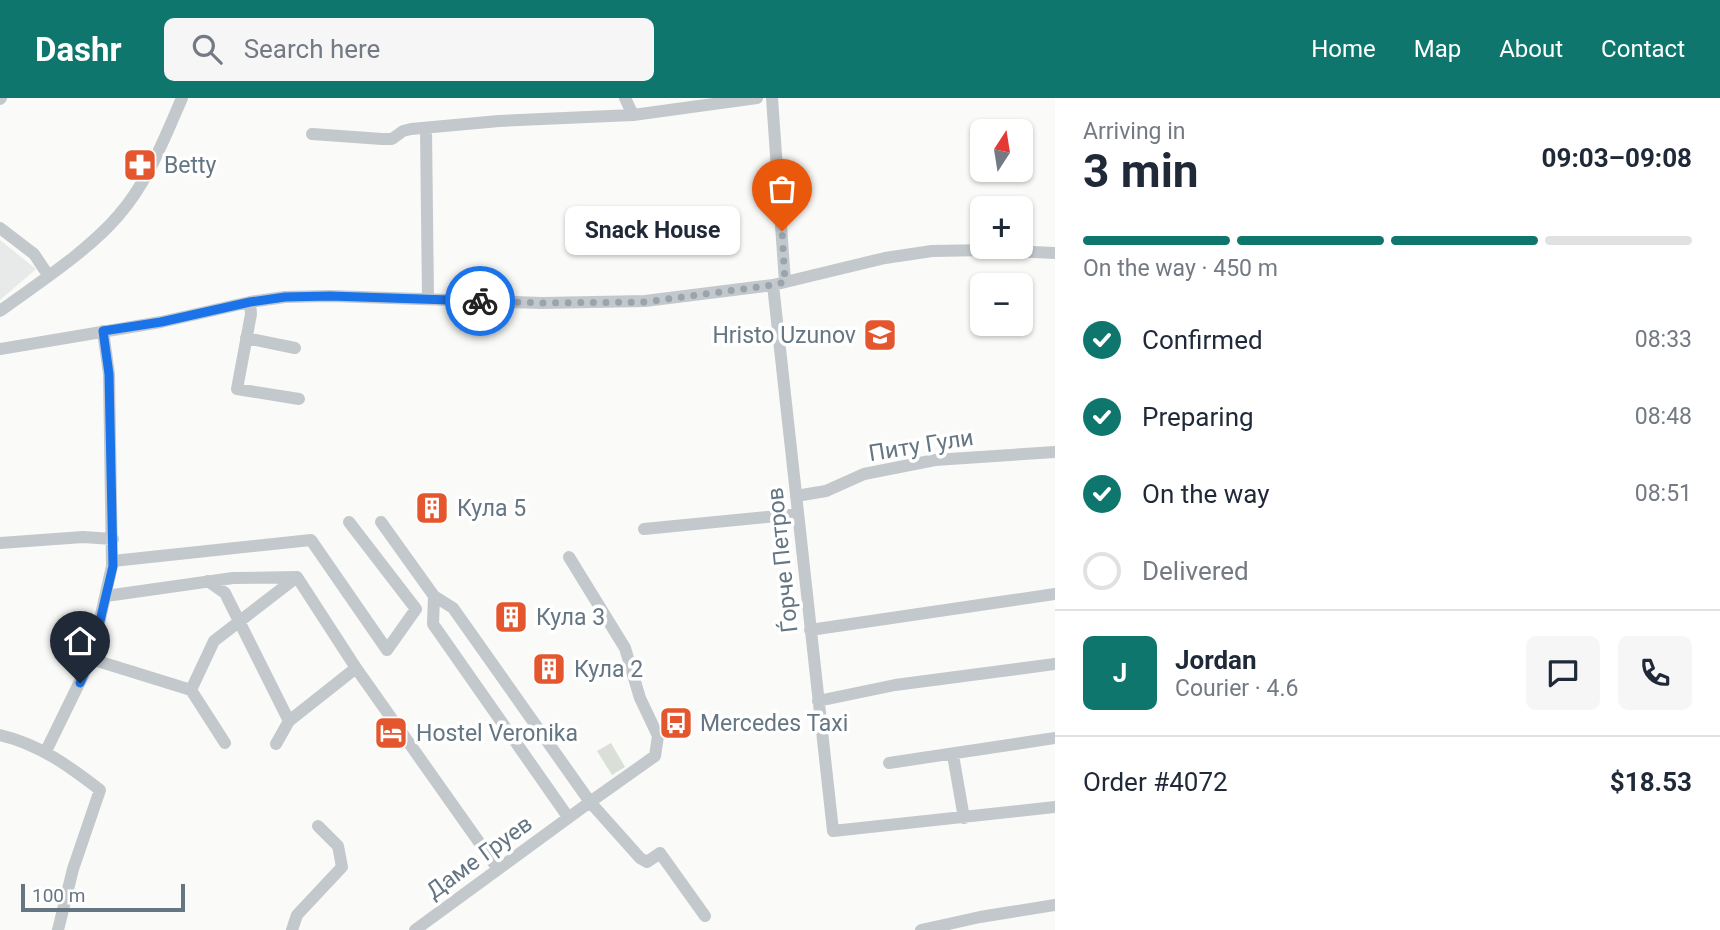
<!DOCTYPE html>
<meta charset="utf-8">
<style>
body{margin:0;font-family:Roboto,sans-serif;background:#f6f6f7;color:#1f2937;height:100vh;display:flex;flex-direction:column;font-size:26px;white-space:nowrap}
*{box-sizing:border-box;margin:0}
p{font-size:23px;color:#747a83}
.icon{flex:none;width:38px;height:38px;fill:none;stroke:currentColor;stroke-width:2;stroke-linecap:round;stroke-linejoin:round}
.map{position:relative;flex:1;overflow:hidden}
.side{display:flex;flex-direction:column;background:#fff;width:665px}
.side>*{flex:none}
.needle{width:46px;rotate:12deg}
.tools{position:absolute;left:970px;top:21px;display:grid;gap:14px}
.tools a{display:grid;place-items:center;width:63px;height:63px;border-radius:10px;background:#fff;box-shadow:0 2px 5px #0004;font-size:35px}
.scale{position:absolute;left:21px;bottom:18px;width:164px;box-sizing:border-box;padding-left:7px;border:4px solid #657683;border-top:0;font-size:19px;line-height:24px;white-space:nowrap;color:#657683;-webkit-text-stroke:5px #fff;paint-order:stroke}
.pin{position:absolute;display:grid;place-items:center;width:60px;height:60px;color:#fff;margin:-72px -30px;border-radius:50% 50% 50% 0;rotate:-45deg;box-shadow:0 0 7px #0007}
.pin .icon{rotate:45deg}
.courier{position:absolute;display:grid;place-items:center;width:70px;height:70px;margin:-35px;border:5px solid #1a73e8;border-radius:50%;background:#fff;color:#222;box-shadow:0 2px 9px #0007}
.bubble{position:absolute;height:49px;border-radius:10px;background:#fff;box-shadow:0 2px 5px #0004;font-size:23px;font-weight:700;line-height:49px;text-align:center}
.overview em{font-style:normal;font-weight:700}
.overview div{display:flex;flex-direction:column-reverse}
.overview{display:flex;align-items:center;justify-content:space-between;height:119px;padding:0 28px}
h1{font-size:46px;font-weight:700;line-height:52px}
.bar{display:grid;grid-template-columns:repeat(4,1fr);gap:10px 7px;align-content:center;height:84px;padding:0 28px}
.bar i{height:9px;border-radius:5px;background:#e0e1e3}
.bar .active{background:#0f766e}
.bar p{grid-column:span 4}
.line{display:flex;align-items:center;gap:18px;padding:0 28px;border-top:2px solid #e0e1e3}
.line div{flex:1}
.round{display:grid;place-items:center;flex:none;width:74px;height:74px;border-radius:10px;background:#f6f6f7}
ol{padding:0 28px;list-style:none}
li{display:flex;align-items:center;gap:21px;height:77px}
li p{margin-inline-start:auto}
li .icon{padding:7px;border-radius:50%;background:#0f766e;color:#fff;stroke-width:4}
li:last-child{color:#747a83}
li i{width:38px;height:38px;border:4px solid #e0e1e3;border-radius:50%}
header{display:flex;align-items:center;gap:42px;box-sizing:border-box;height:98px;padding:0 35px;background:#0f766e;color:#fff}
header strong{font-size:33px}
nav{display:flex;gap:38px;margin-inline-start:auto;font-size:24px}
.search{width:490px;height:63px;background:#f6f6f7;display:flex;align-items:center;gap:18px;box-sizing:border-box;padding:0 24px;border-radius:10px;color:#747a83;font-size:26px}
main{display:flex;flex:1;min-height:0}
.map>svg:first-child{display:block}
</style>
<header>
<strong>Dashr</strong>
<div class="search"><svg class="icon" aria-label="search" viewBox="0 0 24 24"><circle cx="10" cy="10" r="6"/><path d="M15 15l6 6"/></svg>Search here</div>
<nav><a>Home</a><a>Map</a><a>About</a><a>Contact</a></nav>
</header>
<main>
<div class="map">
<svg width="1055" height="832" viewBox="0 0 1055 832">
<rect width="100%" height="100%" fill="#fafaf8"/>
<path fill="#e8e9e9" d="M 0,142 L 36,171 L 0,202 Z"/>
<path fill="#dadfd7" d="M 611,645 L 625,669 L 612,677 L 597,653 Z"/>
<g fill="none" stroke-linecap="round" stroke-linejoin="round">
<path stroke="#c3c8cc" stroke-width="12" d="M 625,0 L 633,17
M 772,0 L 785,184
M 0,1 L 1,0
M 426,31 L 428,201
M 312,36 L 382,41 L 392,41 L 403,33 L 411,31 L 499,23 L 633,17 L 757,0
M 0,130 L 34,156 L 48,177
M 773,187 L 833,733 L 1055,709
M 250,204 L 251,216 L 237,291 L 299,301
M 0,213 C 37,186 88,153 118,118 C 148,84 164,41 182,0
M 246,240 L 295,250
M 0,251 L 161,224 L 250,204 L 285,199 L 330,198 L 542,205 L 645,203 L 773,187 L 885,160 L 932,153 L 989,152 L 1055,155
M 796,398 L 826,393 L 864,376 L 935,362 L 1055,354
M 381,424 L 434,498 L 453,510 L 590,704 L 415,832
M 644,431 L 798,416
M 0,445 L 83,439 L 113,441
M 569,459 L 625,550 L 640,600 L 658,638 L 655,658 L 590,704 L 640,760 L 647,764 L 660,755 L 705,818
M 113,463 L 311,442 L 387,552 L 416,511 L 349,424
M 208,483 L 225,495 L 289,623
M 106,498 L 233,480 L 297,479 L 356,570 L 498,771
M 434,498 L 433,526 L 568,719
M 810,532 L 1055,496
M 91,561 L 191,592 L 225,645
M 191,592 L 214,543 L 297,479
M 818,603 L 895,587 L 1055,566
M 0,637 C 39,646 69,668 100,692 L 73,771 L 58,832
M 276,646 L 289,623 L 356,570
M 46,653 L 91,561 L 112,468 L 109,276 L 103,233
M 953,657 L 964,720
M 889,665 L 1055,640
M 292,832 L 297,817 L 342,769 L 338,748 L 318,728
M 921,832 L 980,819 L 1055,807"/>
</g>
<g fill="none" stroke-linecap="round" stroke-linejoin="round">
<path stroke="#99a4ac" stroke-width="7" stroke-dasharray="0 12.6" d="M 480,203 L 542,205 L 645,204 L 773,187 L 785,184 L 782,133"/>
<path stroke="#1a73e8" stroke-width="9" d="M 80,585 L 91,561 L 113,468 L 109,276 L 103,233 L 161,224 L 250,204 L 285,199 L 330,198 L 480,203"/>
</g>
<defs>
<symbol id="pharmacy-square" viewBox="-11 -11 22 22"><rect x="-9" y="-9" width="18" height="18" rx="4" fill="#e4572e" stroke="#fff"/><path d="M-2-6h4v4h4v4h-4v4h-4v-4h-4v-4h4Z" fill="#fff"/></symbol>
<symbol id="school-square" viewBox="-11 -11 22 22"><rect x="-9" y="-9" width="18" height="18" rx="4" fill="#e4572e" stroke="#fff"/><path d="M0-5L7-2L0 1L-7-2ZM-4 1L0 2.5L4 1V4Q0 6-4 4Z" fill="#fff"/></symbol>
<symbol id="building-square" viewBox="-11 -11 22 22"><rect x="-9" y="-9" width="18" height="18" rx="4" fill="#e4572e" stroke="#fff"/><path d="M-4-6H4V6H1V3H-1V6H-4ZM-2.5-4.3h1.7v1.8h-1.7ZM.8-4.3h1.7v1.8H.8ZM-2.5-1h1.7V.8h-1.7ZM.8-1h1.7V.8H.8Z" fill="#fff"/></symbol>
<symbol id="bus-square" viewBox="-11 -11 22 22"><rect x="-9" y="-9" width="18" height="18" rx="4" fill="#e4572e" stroke="#fff"/><path d="M-5-6H5V4H4V6H2V4H-2V6H-4V4H-5ZM-3.5-4V0h7V-4ZM-3.5 1.2v1.5H-2V1.2ZM2 1.2v1.5H3.5V1.2Z" fill="#fff"/></symbol>
<symbol id="hotel-square" viewBox="-11 -11 22 22"><rect x="-9" y="-9" width="18" height="18" rx="4" fill="#e4572e" stroke="#fff"/><path d="M-6-4.5h1.5V1H6V5H4.5V3h-9V5H-6ZM-4 0a1.8 1.8 0 1 1 3.6 0ZM.5 0V-2.5h3Q6-2.5 6 0Z" fill="#fff"/></symbol>
</defs>
<g fill-rule="evenodd">
<use href="#pharmacy-square" x="121" y="48" width="38" height="38"/>
<use href="#school-square" x="861" y="218" width="38" height="38"/>
<use href="#building-square" x="413" y="391" width="38" height="38"/>
<use href="#building-square" x="492" y="500" width="38" height="38"/>
<use href="#building-square" x="530" y="552" width="38" height="38"/>
<use href="#bus-square" x="657" y="606" width="38" height="38"/>
<use href="#hotel-square" x="372" y="616" width="38" height="38"/>
</g>
<g text-anchor="middle" stroke-width="7" stroke-linejoin="round" paint-order="stroke">
<g font-size="23" fill="#657683" stroke="#fff" text-anchor="start">
<text x="164" y="75">Betty</text>
<text x="856" y="245" text-anchor="end">Hristo Uzunov</text>
<text x="457" y="418">Кула 5</text>
<text x="536" y="527">Кула 3</text>
<text x="574" y="579">Кула 2</text>
<text x="700" y="633">Mercedes Taxi</text>
<text x="416" y="643">Hostel Veronika</text>
</g>
<g font-size="23" fill="#657683" stroke="#fff">
<text transform="translate(921 347) rotate(-9)" y="8">Питу Гули</text>
<text transform="translate(782 462) rotate(-96)" y="8">Ѓорче Петров</text>
<text transform="translate(479 759) rotate(-36)" y="8">Даме Груев</text>
</g>
</g>
</svg>
<div class="tools">
<a><svg class="needle" viewBox="-14 -14 28 28"><path d="M0-13l5 13h-10z" fill="#e53935"/><path d="M0 13l5-13h-10z" fill="#747a83"/></svg></a>
<a>+</a>
<a>−</a>
</div>
<div class="scale">100 m</div>
<div class="pin" style="left:782px;top:133px;background:#ea580c"><svg class="icon" aria-label="bag" viewBox="0 0 24 24"><path d="M5 8h14l-1 12H6zM9 8a3 3 0 0 1 6 0"/></svg></div>
<div class="pin" style="left:80px;top:585px;background:#1f2937"><svg class="icon" aria-label="home" viewBox="0 0 24 24"><path d="M3 11l9-7 9 7M6 9v11h12V9"/></svg></div>
<div class="courier" style="left:480px;top:203px"><svg class="icon" aria-label="bike" viewBox="0 0 24 24"><circle cx="6" cy="16" r="4"/><circle cx="18" cy="16" r="4"/><path d="M6 16l4-8h5l3 8M10 8l3 8H6M13 5h3"/></svg></div>
<div class="bubble" style="left:565px;top:108px;width:175px">Snack House</div>
</div>
<section class="side">
<div class="overview"><div><h1>3 min</h1><p>Arriving in</p></div><em>09:03–09:08</em></div>
<div class="bar"><i class="active"></i><i class="active"></i><i class="active"></i><i></i><p>On the way · 450 m</p></div>
<ol>
<li><svg class="icon" aria-label="check" viewBox="0 0 24 24"><path d="M5 12l5 5 9-10"/></svg>Confirmed<p>08:33</p></li>
<li><svg class="icon" aria-label="check" viewBox="0 0 24 24"><path d="M5 12l5 5 9-10"/></svg>Preparing<p>08:48</p></li>
<li><svg class="icon" aria-label="check" viewBox="0 0 24 24"><path d="M5 12l5 5 9-10"/></svg>On the way<p>08:51</p></li>
<li><i></i>Delivered</li>
</ol>
<div class="line" style="height:126px"><b class="round" style="background:#0f766e;color:#fff">J</b><div><b>Jordan</b><p>Courier · 4.6</p></div><a class="round"><svg class="icon" aria-label="chat" viewBox="0 0 24 24"><path d="M4 5h16v11H9l-5 4z"/></svg></a><a class="round"><svg class="icon" aria-label="phone" viewBox="0 0 24 24"><path d="M5 4h4l2 5-3 2q2 4 5 5l2-3 5 2v4C11 20 4 13 5 4z"/></svg></a></div>
<div class="line" style="height:91px"><div>Order #4072</div><b>$18.53</b></div>
</section>
</main>
